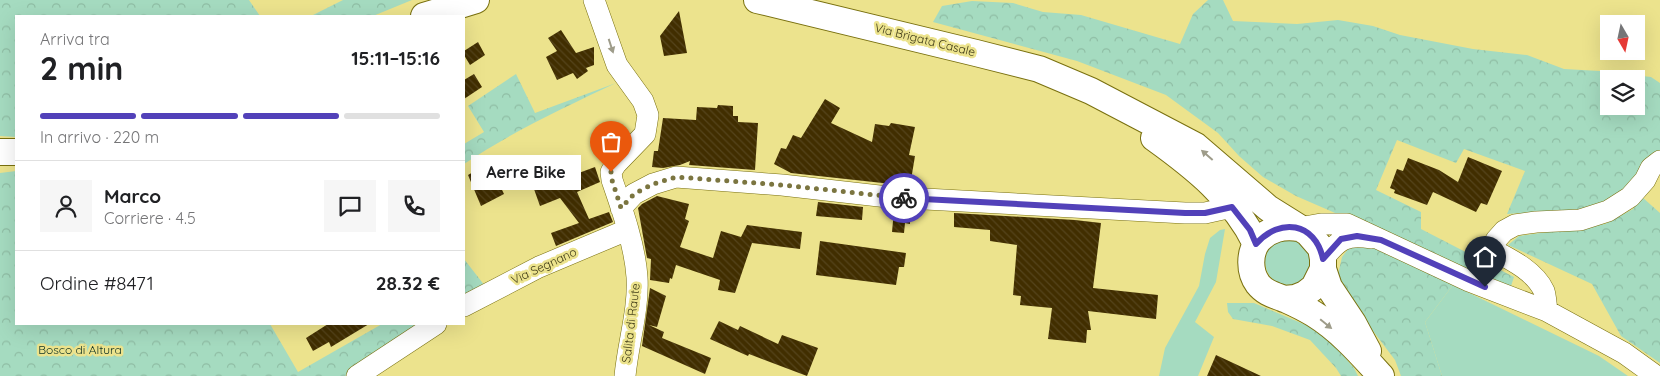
<!DOCTYPE html>
<html lang="it">
<meta charset="utf-8">
<style>
body{margin:0;font-family:Quicksand,sans-serif;background:#f6f6f6;color:#202124;height:100vh;display:flex;flex-direction:column;font-size:19px;white-space:nowrap}
*{box-sizing:border-box;margin:0}
p{font-size:16px;color:#757577}
.icon{flex:none;width:28px;height:28px;fill:none;stroke:currentColor;stroke-width:2;stroke-linecap:round;stroke-linejoin:round}
.map{position:relative;flex:1;overflow:hidden}
.sheet{position:absolute;left:15px;top:15px;width:450px;height:310px;display:flex;flex-direction:column;background:#fff;border-radius:0px;box-shadow:0 5px 20px #0002}
.sheet>*{flex:none}
.needle{width:32px;rotate:171deg}
.fabs{position:absolute;left:1600px;top:15px;display:grid;gap:10px}
.fabs a{display:grid;place-items:center;width:45px;height:45px;border-radius:0px;background:#fff;box-shadow:0 5px 20px #0002;font-size:25px}
.pin{position:absolute;display:grid;place-items:center;width:42px;height:42px;color:#fff;margin:-51px -21px;border-radius:50% 50% 50% 0;rotate:-45deg;box-shadow:0 0 5px #0007}
.pin .icon{rotate:45deg}
.courier{position:absolute;display:grid;place-items:center;width:50px;height:50px;margin:-25px;border:4px solid #5241b9;border-radius:50%;background:#fff;color:#222;box-shadow:0 1px 6px #0007}
.bubble{position:absolute;height:35px;border-radius:0px;background:#fff;box-shadow:0 5px 20px #0002;font-size:16px;font-weight:700;line-height:35px;text-align:center}
.head em{font-style:normal;font-weight:700}
.head div{display:flex;flex-direction:column-reverse}
.head{display:flex;align-items:center;justify-content:space-between;height:85px;padding:0 25px}
h1{font-size:32px;font-weight:700;line-height:38px}
.bar{display:grid;grid-template-columns:repeat(4,1fr);gap:8px 5px;align-content:center;height:60px;padding:0 25px}
.bar i{height:6px;border-radius:4px;background:#e0e0e0}
.bar .on{background:#5241b9}
.bar p{grid-column:span 4}
.line{display:flex;align-items:center;gap:12px;padding:0 25px;border-top:1px solid #e0e0e0}
.line div{flex:1}
.round{display:grid;place-items:center;flex:none;width:52px;height:52px;border-radius:0px;background:#f6f6f6}
.map>svg:first-child{display:block}
</style>
<div class="map">
<svg width="1660" height="376" viewBox="0 0 1660 376">
<defs>
<pattern id="forest-crowns" width="20" height="18" patternUnits="userSpaceOnUse" patternTransform="scale(1.25)"><rect width="20" height="18" fill="#a5dbc0"/><path d="M2 6a3 3 0 1 1 6 0M12 15a3 3 0 1 1 6 0" fill="none" stroke="#8fbda4"/></pattern>
<pattern id="building-back-hatch" width="6" height="6" patternUnits="userSpaceOnUse" patternTransform="scale(1.25)"><rect width="6" height="6" fill="#412e00"/><path d="M-1 5l2 2M0 0l6 6M5-1l2 2" fill="none" stroke="#55441c"/></pattern>
</defs>
<rect width="100%" height="100%" fill="#ece38d"/>
<path fill="#a5dbc0" d="M 1225,229 L 1216,282 L 1195,322 L 1214,337 L 1198,376 L 1159,376 L 1165,348 L 1199,286 L 1205,254 L 1210,238 L 1220,230 Z
M1265 262a23 23 0 1 1 46 0a23 23 0 1 1-46 0Z
M 1453,285 L 1599,356 L 1628,376 L 1442,376 L 1425,322 Z"/>
<path fill="url(#forest-crowns)" fill-rule="evenodd" d="M 0,0 L 249,0 L 260,16 L 16,16 L 16,137 L 0,136 Z
M 343,0 L 412,0 L 373,16 L 311,16 Z
M 1208,0 L 1223,0 L 1233,21 L 1297,24 L 1338,20 L 1373,26 L 1400,35 L 1473,49 L 1527,55 L 1564,69 L 1600,71 L 1651,77 L 1660,83 L 1660,154 L 1625,191 L 1591,209 L 1507,214 L 1525,171 L 1464,149 L 1456,163 L 1397,140 L 1376,190 L 1421,212 L 1421,229 L 1514,277 L 1510,289 L 1296,196 L 1263,177 L 1239,156 L 1218,133 L 1166,95 L 1077,61 L 933,22 L 942,6 L 972,1 L 1013,3 L 1043,12 L 1081,15 L 1180,44 L 1193,14 ZM 1609,79 L 1636,79 L 1636,106 L 1609,106 Z
M 516,74 L 535,113 L 616,83 C 563,108 512,132 464,164 L 464,144 L 484,132 L 468,106 Z
M 16,171 L 16,324 L 270,324 L 298,372 L 382,324 L 420,324 L 345,376 L 0,376 L 0,173 Z
M 1642,197 L 1660,213 L 1660,363 L 1621,336 L 1592,284 L 1508,245 L 1519,236 L 1605,224 L 1633,209 Z
M 1352,244 L 1371,245 L 1453,285 L 1425,322 L 1442,376 L 1401,376 L 1395,360 L 1351,302 L 1337,279 L 1342,257 Z
M 464,259 L 485,286 L 464,298 Z
M 1227,303 L 1254,303 L 1313,328 L 1335,346 L 1354,368 L 1358,376 L 1341,376 L 1336,368 L 1310,340 L 1272,326 L 1233,319 L 1228,312 Z"/>
<path fill="url(#building-back-hatch)" d="M 679,11 L 687,53 L 664,56 L 660,36 Z
M 561,30 L 576,53 L 594,47 L 594,65 L 586,68 L 588,71 L 577,79 L 573,73 L 557,80 L 546,57 L 557,51 L 548,38 Z
M 478,42 L 485,55 L 470,65 L 464,55 L 464,51 Z
M 474,74 L 482,87 L 464,99 L 464,80 Z
M 825,99 L 840,108 L 831,123 L 872,142 L 875,124 L 889,126 L 891,123 L 915,127 L 909,155 L 915,156 L 910,186 L 791,173 L 774,164 L 781,148 L 786,149 L 793,135 L 801,138 Z
M 718,105 L 733,106 L 733,116 L 738,116 L 738,122 L 758,123 L 755,170 L 689,165 L 690,161 L 680,165 L 663,168 L 652,167 L 654,151 L 658,151 L 663,118 L 696,120 L 697,107 L 717,108 Z
M 1468,157 L 1502,171 L 1487,205 L 1481,203 L 1476,212 L 1433,192 L 1427,205 L 1394,193 L 1395,190 L 1390,188 L 1397,169 L 1403,171 L 1408,158 L 1439,170 L 1458,182 Z
M 489,163 L 504,194 L 481,206 L 468,175 Z
M 559,163 L 561,167 L 571,163 L 576,174 L 595,167 L 600,182 L 577,192 L 589,219 L 609,212 L 613,222 L 556,246 L 551,233 L 579,223 L 560,198 L 540,206 L 529,175 Z
M 657,196 L 689,204 L 685,219 L 689,221 L 680,247 L 713,258 L 721,231 L 741,237 L 747,225 L 802,232 L 800,249 L 752,243 L 735,293 L 718,290 L 720,280 L 676,265 L 672,279 L 670,278 L 669,283 L 650,280 L 651,259 L 647,258 L 638,208 L 642,204 Z
M 818,202 L 863,207 L 862,220 L 816,216 Z
M 894,210 L 910,211 L 910,224 L 905,223 L 904,233 L 892,232 Z
M 954,213 L 1075,220 L 1101,223 L 1093,288 L 1158,295 L 1156,319 L 1088,311 L 1091,330 L 1087,330 L 1086,343 L 1048,339 L 1052,308 L 1020,305 L 1021,296 L 1013,295 L 1017,245 L 990,241 L 990,230 L 954,227 Z
M 820,241 L 906,253 L 904,267 L 899,267 L 896,285 L 816,275 Z
M 650,288 L 666,296 L 657,327 L 649,325 L 664,332 L 662,338 L 711,358 L 705,374 L 642,346 Z
M 719,321 L 738,330 L 740,326 L 778,344 L 782,335 L 818,348 L 807,376 L 749,354 L 748,356 L 710,339 Z
M 328,324 L 369,324 L 331,347 L 329,342 L 313,351 L 306,338 Z
M 1216,355 L 1261,376 L 1207,376 Z"/>
<g fill="none" stroke-linecap="round" stroke-linejoin="round">
<defs>
<path id="minor" d="M 594,0 L 617,65 L 643,101 L 648,115 L 645,134 L 616,164 L 611,172 L 612,180 C 622,209 635,246 637,277 C 639,310 628,343 625,376
M 621,208 L 634,194 L 653,184 L 676,177 L 782,185 L 888,197 L 1185,213 L 1205,213 L 1232,207
M 1292,225 L 1299,228 L 1321,224 L 1347,224 L 1469,281 L 1547,311 L 1624,353 L 1656,376
M 1323,259 C 1339,239 1346,234 1371,238
M 464,306 L 539,267 L 627,230
M 1547,311 C 1546,305 1546,297 1544,291 C 1535,271 1510,259 1491,249 L 1496,240 L 1504,231 L 1515,225 L 1536,222 L 1580,220 L 1608,211 L 1630,197 L 1645,180 L 1651,168 L 1660,161
M 357,376 L 436,324"/>
<path id="major" d="M 757,0 L 976,53 L 1039,69 L 1091,91 L 1196,146 L 1268,208 L 1308,233 L 1321,248 L 1323,259 L 1323,269 L 1314,287 L 1305,294 L 1295,298 L 1284,299
M 424,16 L 476,0
M 1154,138 C 1193,166 1235,199 1256,244
M 0,152 L 16,152
M 1299,228 C 1283,226 1270,228 1258,241 C 1249,253 1249,272 1258,284 C 1266,294 1275,295 1287,300 C 1296,304 1306,309 1314,314 C 1340,330 1361,354 1381,376
M 1323,269 L 1329,287 L 1353,323 L 1368,351"/>
</defs>
<use href="#minor" stroke="#79700f" stroke-width="22"/>
<use href="#major" stroke="#79700f" stroke-width="28"/>
<use href="#minor" stroke="#fff" stroke-width="21"/>
<use href="#major" stroke="#fff" stroke-width="26"/>
</g>
<defs><path id="oneway-solid" d="M-6-.8H1V-3.2L6.5 0L1 3.2V.8H-6Z" transform="scale(1.25)"/></defs>
<g fill="#9e9c8a">
<use href="#oneway-solid" transform="translate(611 46) rotate(72)"/>
<use href="#oneway-solid" transform="translate(1207 155) rotate(-139)"/>
<use href="#oneway-solid" transform="translate(1326 324) rotate(39)"/>
</g>
<g fill="none" stroke-linecap="round" stroke-linejoin="round">
<path stroke="#7b7540" stroke-width="5" stroke-dasharray="0 9" d="M 611,172 L 612,180 L 621,208 L 634,194 L 653,184 L 676,177 L 782,185 L 904,198"/>
<path stroke="#5241b9" stroke-width="6" d="M 904,198 L 1185,213 L 1205,213 L 1232,207 L 1250,230 L 1256,244 C 1280,217 1315,222 1323,259 L 1341,239 L 1357,236 L 1381,240 L 1485,287"/>
</g>
<g text-anchor="middle" stroke-width="5" stroke-linejoin="round" paint-order="stroke">
<g font-size="12" fill="#3e3a16" stroke="#ece38d">
<text transform="translate(925 40) rotate(14)" y="4">Via Brigata Casale</text>
<text transform="translate(544 266) rotate(-25)" y="4">Via Segnano</text>
<text transform="translate(631 323) rotate(-83)" y="4">Salita di Raute</text>
</g>
<g font-size="12" fill="#0e3123" stroke="#ece38d">
<text x="80" y="354">Bosco di Altura</text>
</g>
</g>
</svg>
<div class="fabs">
<a><svg class="needle" viewBox="-14 -14 28 28"><path d="M0-13l5 13h-10z" fill="#e53935"/><path d="M0 13l5-13h-10z" fill="#757577"/></svg></a>
<a><svg class="icon" aria-label="layers" viewBox="0 0 24 24"><path d="M12 4l9 5-9 5-9-5zM3 14l9 5 9-5"/></svg></a>
</div>
<div class="pin" style="left:611px;top:172px;background:#ea580c"><svg class="icon" aria-label="bag" viewBox="0 0 24 24"><path d="M5 8h14l-1 12H6zM9 8a3 3 0 0 1 6 0"/></svg></div>
<div class="pin" style="left:1485px;top:287px;background:#1f2937"><svg class="icon" aria-label="home" viewBox="0 0 24 24"><path d="M3 11l9-7 9 7M6 9v11h12V9"/></svg></div>
<div class="courier" style="left:904px;top:198px"><svg class="icon" aria-label="bike" viewBox="0 0 24 24"><circle cx="6" cy="16" r="4"/><circle cx="18" cy="16" r="4"/><path d="M6 16l4-8h5l3 8M10 8l3 8H6M13 5h3"/></svg></div>
<div class="bubble" style="left:471px;top:155px;width:110px">Aerre Bike</div>
<section class="sheet">
<div class="head"><div><h1>2 min</h1><p>Arriva tra</p></div><em>15:11–15:16</em></div>
<div class="bar"><i class="on"></i><i class="on"></i><i class="on"></i><i></i><p>In arrivo · 220 m</p></div>
<div class="line" style="height:90px"><a class="round"><svg class="icon" aria-label="person" viewBox="0 0 24 24"><circle cx="12" cy="8" r="4"/><path d="M4 21q1-7 8-7t8 7"/></svg></a><div><b>Marco</b><p>Corriere · 4.5</p></div><a class="round"><svg class="icon" aria-label="chat" viewBox="0 0 24 24"><path d="M4 5h16v11H9l-5 4z"/></svg></a><a class="round"><svg class="icon" aria-label="phone" viewBox="0 0 24 24"><path d="M5 4h4l2 5-3 2q2 4 5 5l2-3 5 2v4C11 20 4 13 5 4z"/></svg></a></div>
<div class="line" style="height:65px"><div>Ordine #8471</div><b>28.32 €</b></div>
</section>
</div>
